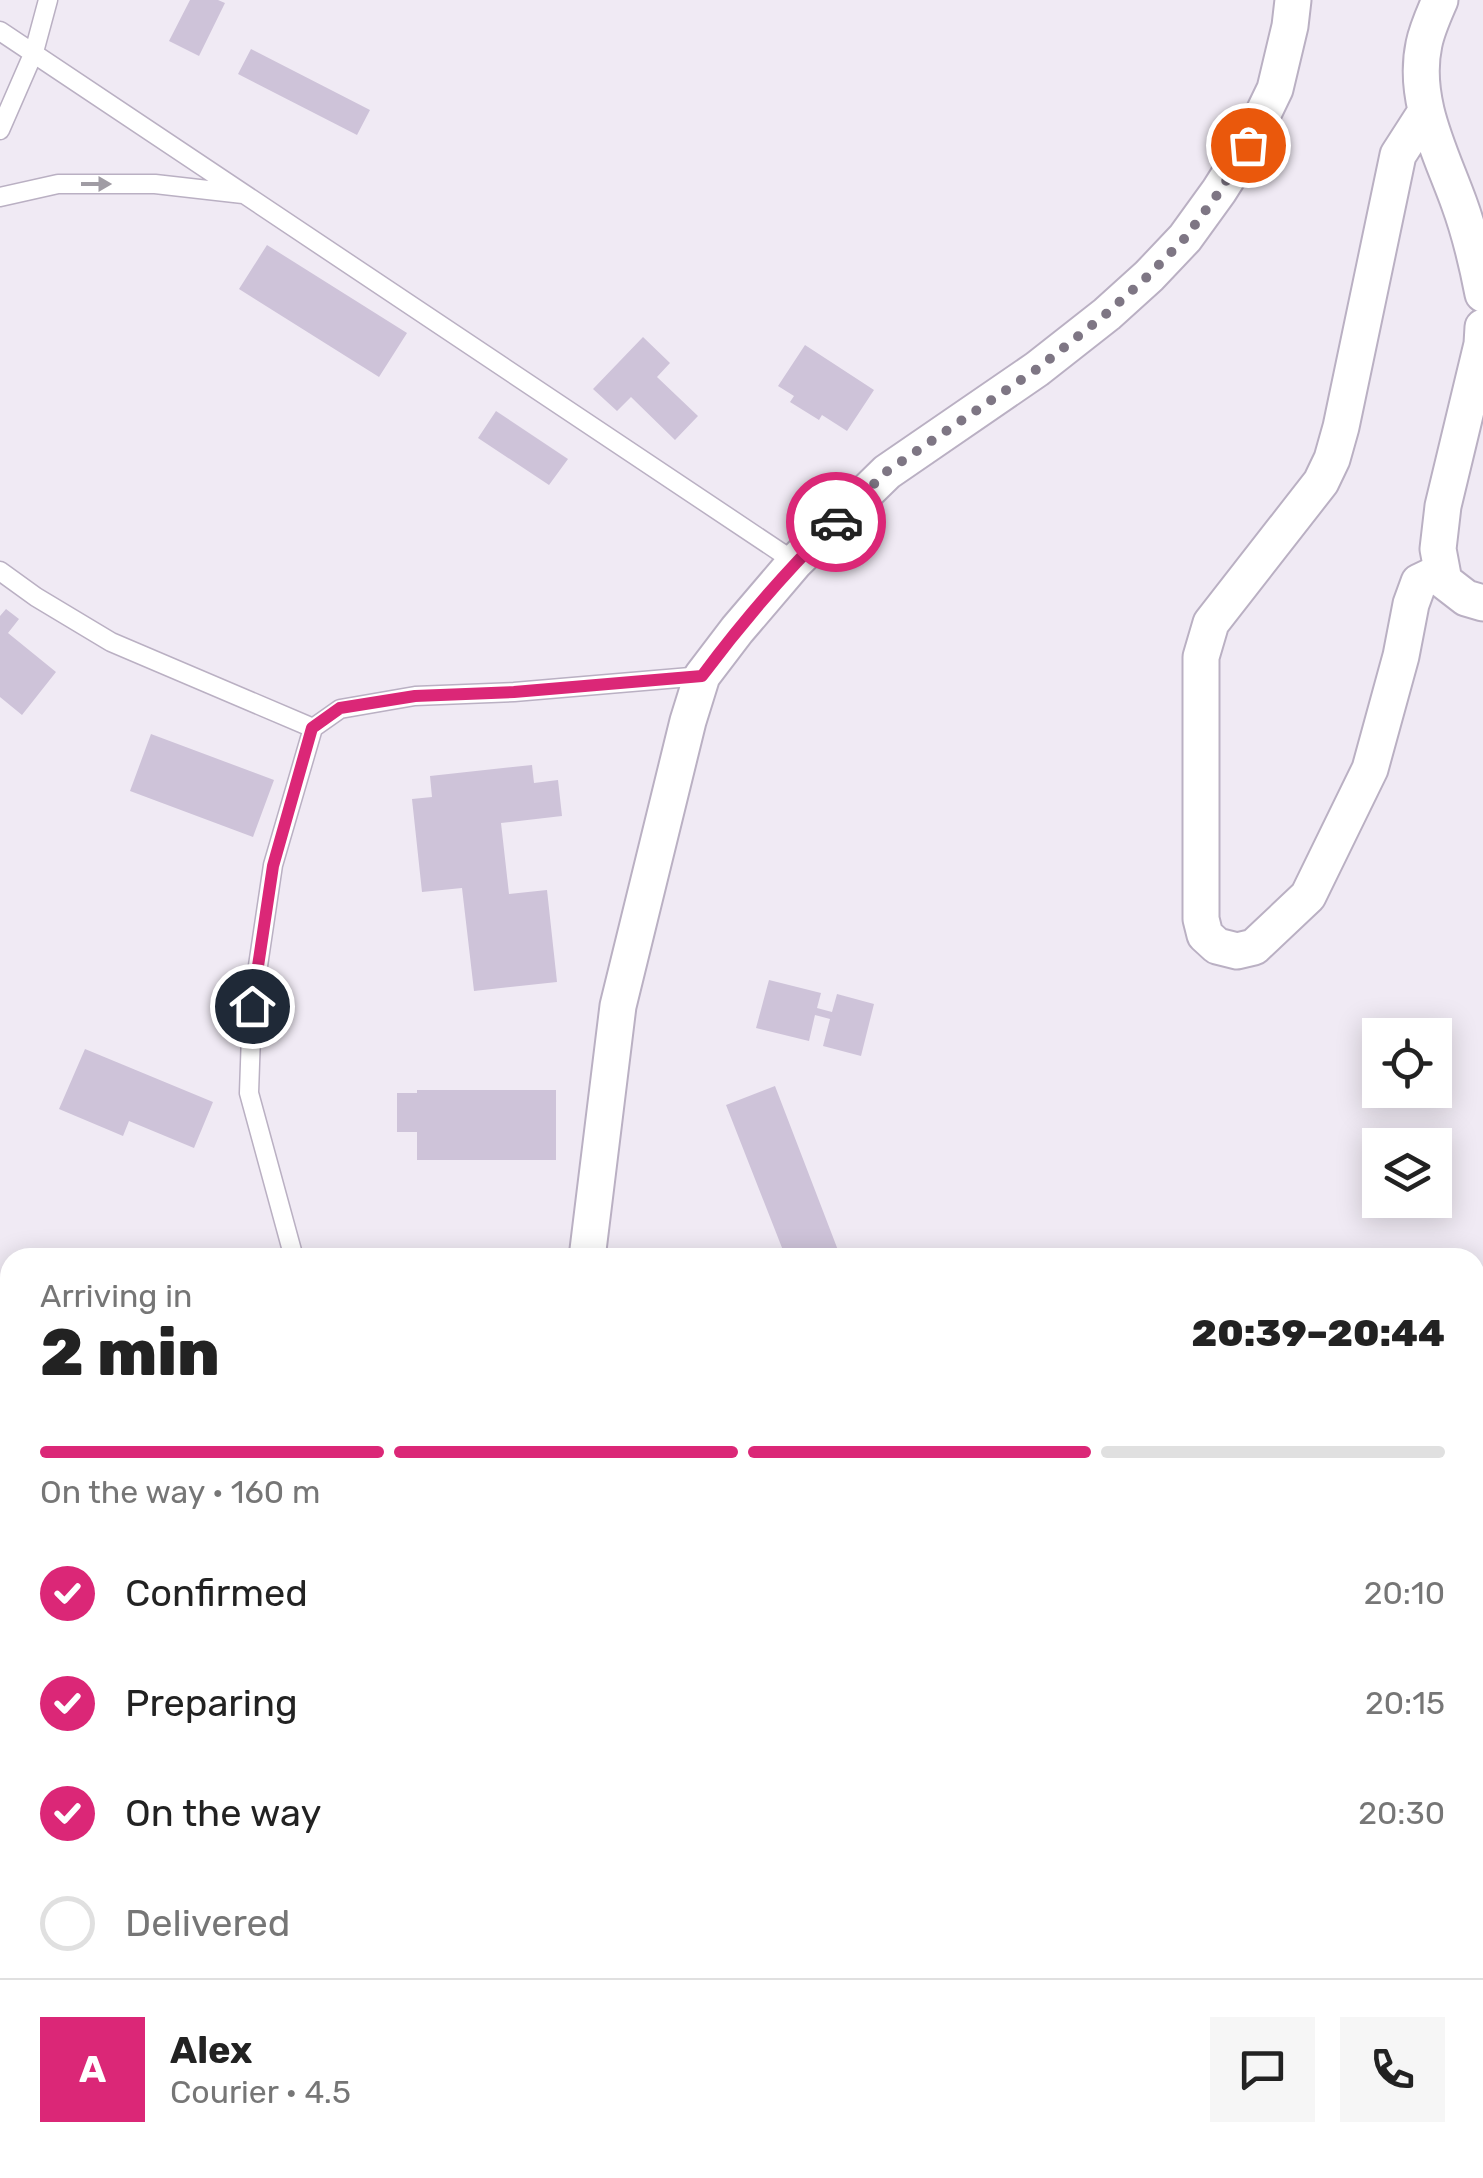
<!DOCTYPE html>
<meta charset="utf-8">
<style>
body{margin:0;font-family:Rubik,sans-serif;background:#f6f6f6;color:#222;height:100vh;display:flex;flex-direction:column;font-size:38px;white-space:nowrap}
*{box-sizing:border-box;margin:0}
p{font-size:32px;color:#767676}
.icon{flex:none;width:55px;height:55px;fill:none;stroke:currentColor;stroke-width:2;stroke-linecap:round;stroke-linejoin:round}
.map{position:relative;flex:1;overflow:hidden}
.details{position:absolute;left:0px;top:1248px;width:1485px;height:932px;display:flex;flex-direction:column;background:#fff;border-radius:30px 30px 0 0;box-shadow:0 5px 25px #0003}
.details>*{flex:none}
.fabs{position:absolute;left:1362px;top:1018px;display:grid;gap:20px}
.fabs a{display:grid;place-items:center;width:90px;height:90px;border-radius:0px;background:#fff;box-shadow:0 5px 25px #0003;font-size:50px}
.pin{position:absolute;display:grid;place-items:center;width:85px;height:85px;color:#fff;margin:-42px;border:5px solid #fff;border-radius:50%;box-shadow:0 2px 10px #0007}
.courier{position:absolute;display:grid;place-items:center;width:100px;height:100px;margin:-50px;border:8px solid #db2777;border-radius:50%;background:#fff;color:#222;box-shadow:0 2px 12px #0007}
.headline em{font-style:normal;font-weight:800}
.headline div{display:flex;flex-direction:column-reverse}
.headline{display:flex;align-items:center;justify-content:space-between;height:170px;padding:0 40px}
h1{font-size:65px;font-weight:800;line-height:75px}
.bar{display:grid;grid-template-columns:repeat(4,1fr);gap:15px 10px;align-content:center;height:120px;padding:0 40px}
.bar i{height:12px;border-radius:8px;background:#e0e0e0}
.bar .selected{background:#db2777}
.bar p{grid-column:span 4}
.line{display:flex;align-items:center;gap:25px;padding:0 40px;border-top:2px solid #e0e0e0}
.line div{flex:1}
.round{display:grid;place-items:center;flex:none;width:105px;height:105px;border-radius:0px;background:#f6f6f6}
ol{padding:0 40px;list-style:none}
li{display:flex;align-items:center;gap:30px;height:110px}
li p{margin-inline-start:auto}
li .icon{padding:10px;border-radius:50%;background:#db2777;color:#fff;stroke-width:4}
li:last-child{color:#767676}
li i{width:55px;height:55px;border:5px solid #e0e0e0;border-radius:50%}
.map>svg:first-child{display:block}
</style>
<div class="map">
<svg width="1483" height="2178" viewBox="0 0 1483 2178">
<rect width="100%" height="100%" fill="#f0eaf4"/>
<path fill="#cec3d9" d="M 190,0 L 218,0 L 225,3 L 199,56 L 169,41 Z
M 251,49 L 370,110 L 357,135 L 238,74 Z
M 267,245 L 407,333 L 379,377 L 239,289 Z
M 643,337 L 670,363 L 657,377 L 698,416 L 675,440 L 631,397 L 617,411 L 593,389 Z
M 805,345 L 874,390 L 847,431 L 822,415 L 819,420 L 790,402 L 794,396 L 778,386 Z
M 496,411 L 568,459 L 549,485 L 478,438 Z
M 6,609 L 19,619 L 8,633 L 56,672 L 22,715 L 0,697 L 0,616 Z
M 151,734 L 274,780 L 253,837 L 130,791 Z
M 532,765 L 534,783 L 558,780 L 562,816 L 501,823 L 509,894 L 547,890 L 557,982 L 474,991 L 462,888 L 422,892 L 412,799 L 432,797 L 430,776 Z
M 769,980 L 821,993 L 817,1008 L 832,1012 L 837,994 L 874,1004 L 861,1056 L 823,1046 L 830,1019 L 815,1015 L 809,1041 L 756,1028 Z
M 85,1049 L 213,1102 L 194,1148 L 129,1121 L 123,1136 L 59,1109 Z
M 775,1086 L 841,1258 L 786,1258 L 726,1105 Z
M 417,1090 L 556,1090 L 556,1160 L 417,1160 L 417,1132 L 397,1132 L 397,1093 L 417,1093 Z
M 492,1251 L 566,1254 L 566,1258 L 492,1258 Z
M 1319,2170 L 1374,2170 L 1369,2178 L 1333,2178 Z"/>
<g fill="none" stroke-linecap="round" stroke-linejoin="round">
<defs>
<path id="service" d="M 0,31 L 795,562
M 0,130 L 34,52 L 48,0
M 0,197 L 58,184 L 155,184 L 243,194
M 0,571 L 36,597 L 111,642 L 313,728
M 294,1258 L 249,1093 L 252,1006 L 273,865 L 313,728 L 340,709 L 415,696 L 514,692 L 702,676
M 0,1317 L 10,1322
M 740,2170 L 746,2178"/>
<path id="minor" d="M 1440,0 C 1434,14 1427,29 1424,44 C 1412,100 1441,153 1459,203 C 1470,233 1477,263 1483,294
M 1425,113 L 1398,155 L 1341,427 L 1332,459 L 1321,482 L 1211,623 L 1201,657 L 1201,919 L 1205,935 L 1217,946 L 1237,951 L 1254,947 L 1308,896 L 1370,769 L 1401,656 L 1411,604 L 1419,582 L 1442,571
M 1483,327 L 1482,344 L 1443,506 L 1438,549 L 1444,581 L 1466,598 L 1483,603
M 587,1258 L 618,1006 L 688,721 L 702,676 L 737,630 L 795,562 L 887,472 L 1037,369 L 1107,314 L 1149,276 L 1185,238 L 1219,191 L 1248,145 L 1275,89 L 1290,26 L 1293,0
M 483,2178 L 487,2170"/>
<path id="primary" d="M 1475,2151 L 1483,2136"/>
</defs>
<use href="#service" stroke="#bab0c3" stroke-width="21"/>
<use href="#minor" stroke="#bab0c3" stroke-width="39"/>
<use href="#primary" stroke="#b26ce0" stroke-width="59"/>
<use href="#service" stroke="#fff" stroke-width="18"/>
<use href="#minor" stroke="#fff" stroke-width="35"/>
<use href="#primary" stroke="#d79dfb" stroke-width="55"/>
</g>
<defs><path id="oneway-solid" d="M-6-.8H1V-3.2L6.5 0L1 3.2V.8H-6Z" transform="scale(2.5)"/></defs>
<use fill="#a09ca4" href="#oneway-solid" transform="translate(96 184)"/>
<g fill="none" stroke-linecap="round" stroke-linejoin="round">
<path stroke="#7e7684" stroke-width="10" stroke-dasharray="0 18" d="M 836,522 L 886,472 L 1037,369 L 1106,314 L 1148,276 L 1185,238 L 1220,191 L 1248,145"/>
<path stroke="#db2777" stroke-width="12" d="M 252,1006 L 273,866 L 312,728 L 340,708 L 415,696 L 514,692 L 702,676 C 743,621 787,570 836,522"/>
</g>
</svg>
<div class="fabs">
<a><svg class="icon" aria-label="locate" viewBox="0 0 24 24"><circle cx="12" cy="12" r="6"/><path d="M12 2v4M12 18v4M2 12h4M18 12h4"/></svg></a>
<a><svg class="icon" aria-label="layers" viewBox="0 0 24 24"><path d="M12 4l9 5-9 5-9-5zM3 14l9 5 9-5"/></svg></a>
</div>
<div class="pin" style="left:1248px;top:145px;background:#ea580c"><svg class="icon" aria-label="bag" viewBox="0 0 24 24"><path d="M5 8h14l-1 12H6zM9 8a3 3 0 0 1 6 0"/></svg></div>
<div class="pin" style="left:252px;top:1006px;background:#1f2937"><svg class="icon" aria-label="home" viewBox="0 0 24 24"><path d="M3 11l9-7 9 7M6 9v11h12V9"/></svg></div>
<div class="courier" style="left:836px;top:522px"><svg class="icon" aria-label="car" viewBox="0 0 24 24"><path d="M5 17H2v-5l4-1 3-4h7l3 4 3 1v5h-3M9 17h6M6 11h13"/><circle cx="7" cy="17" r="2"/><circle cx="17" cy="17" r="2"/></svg></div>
<section class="details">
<div class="headline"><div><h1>2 min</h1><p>Arriving in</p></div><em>20:39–20:44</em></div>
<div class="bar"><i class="selected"></i><i class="selected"></i><i class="selected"></i><i></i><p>On the way · 160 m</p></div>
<ol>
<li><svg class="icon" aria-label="check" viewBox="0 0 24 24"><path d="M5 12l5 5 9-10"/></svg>Confirmed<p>20:10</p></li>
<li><svg class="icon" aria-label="check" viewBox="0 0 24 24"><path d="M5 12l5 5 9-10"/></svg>Preparing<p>20:15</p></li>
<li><svg class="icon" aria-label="check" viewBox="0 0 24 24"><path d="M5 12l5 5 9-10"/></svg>On the way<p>20:30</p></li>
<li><i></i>Delivered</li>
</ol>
<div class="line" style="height:180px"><b class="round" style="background:#db2777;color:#fff">A</b><div><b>Alex</b><p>Courier · 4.5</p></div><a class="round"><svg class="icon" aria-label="chat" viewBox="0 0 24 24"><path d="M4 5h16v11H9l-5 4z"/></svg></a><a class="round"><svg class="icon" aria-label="phone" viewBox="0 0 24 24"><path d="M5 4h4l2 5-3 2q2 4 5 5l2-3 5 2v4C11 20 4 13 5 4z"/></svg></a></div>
</section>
</div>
